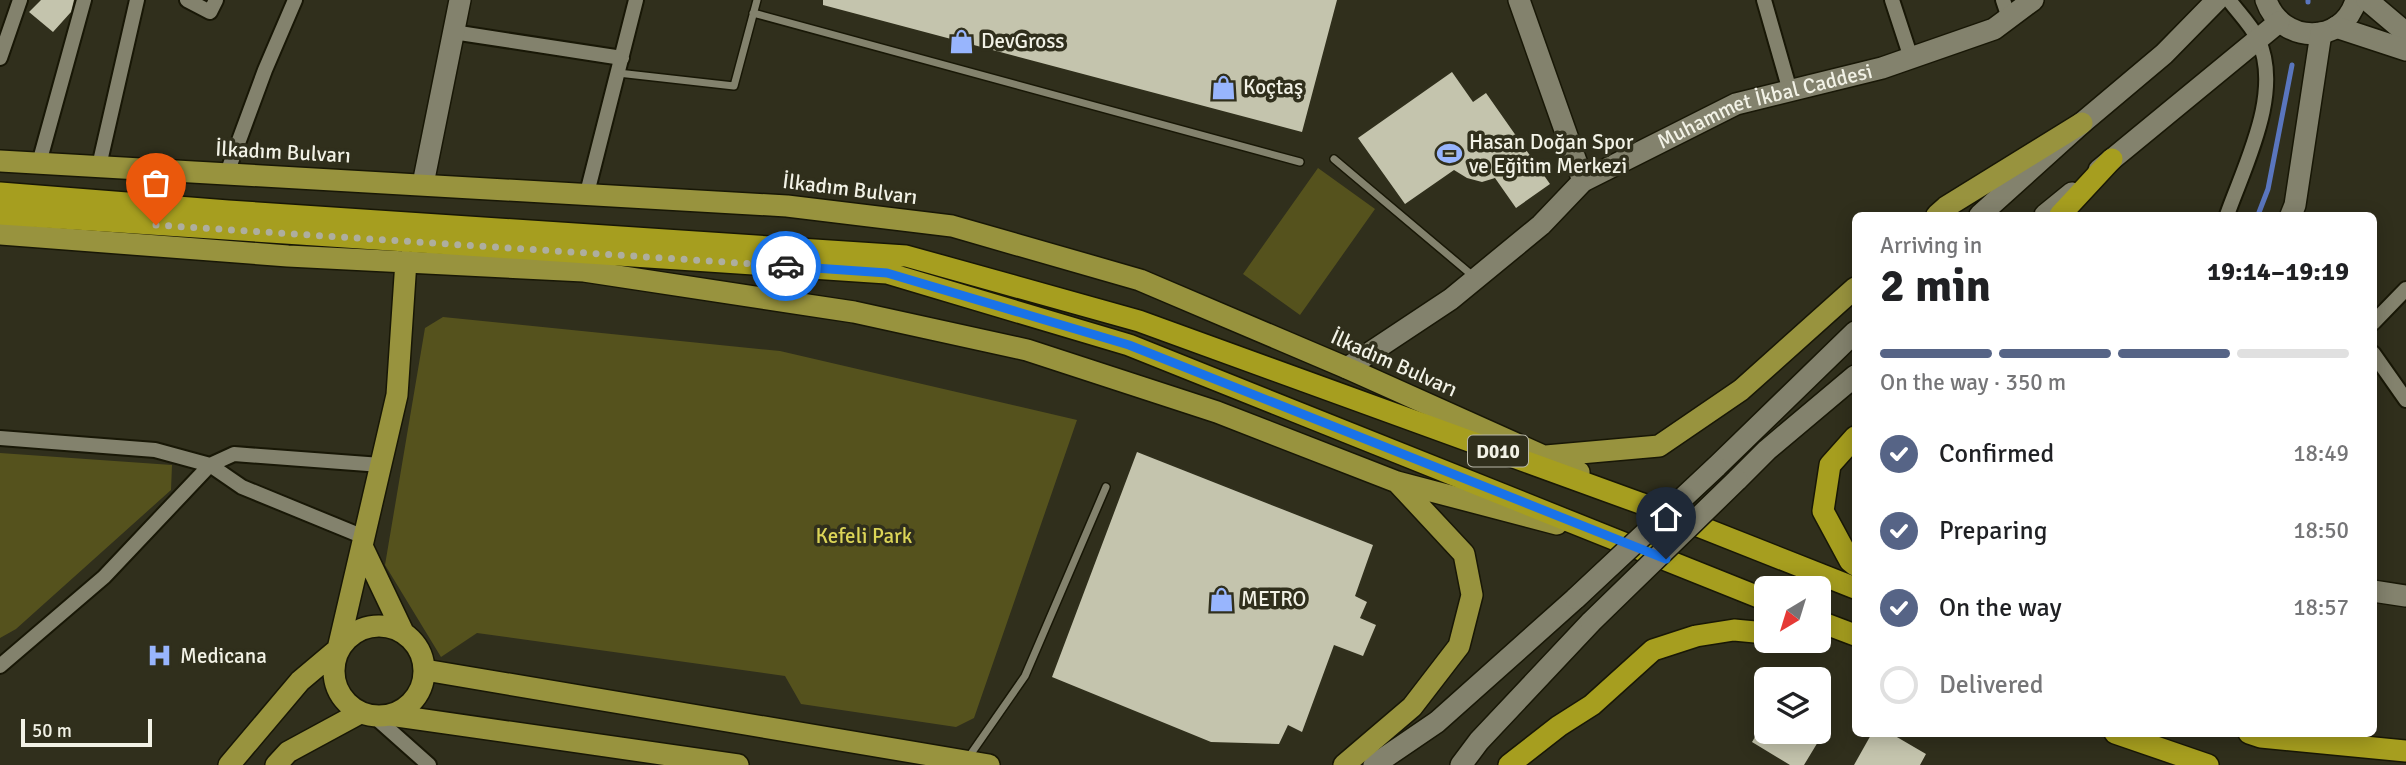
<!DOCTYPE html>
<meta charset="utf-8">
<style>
body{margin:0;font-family:Signika,sans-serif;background:#f2f2f2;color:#202124;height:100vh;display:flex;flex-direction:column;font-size:26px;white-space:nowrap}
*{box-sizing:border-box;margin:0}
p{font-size:23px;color:#757577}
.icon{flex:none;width:38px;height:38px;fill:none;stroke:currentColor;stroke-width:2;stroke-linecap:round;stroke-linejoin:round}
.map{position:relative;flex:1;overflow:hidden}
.details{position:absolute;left:1852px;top:212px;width:525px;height:525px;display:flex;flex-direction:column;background:#fff;border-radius:10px;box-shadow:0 4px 18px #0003}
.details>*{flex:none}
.needle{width:46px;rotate:218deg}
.buttons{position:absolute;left:1754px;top:576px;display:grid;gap:14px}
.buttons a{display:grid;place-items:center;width:77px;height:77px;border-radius:10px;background:#fff;box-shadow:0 4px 18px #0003;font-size:35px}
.scale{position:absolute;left:21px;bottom:18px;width:131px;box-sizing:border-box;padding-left:7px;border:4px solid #f2f2e6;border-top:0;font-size:19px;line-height:24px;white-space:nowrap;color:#f2f2e6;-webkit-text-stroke:5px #302f1c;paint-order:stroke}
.pin{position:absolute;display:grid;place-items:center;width:60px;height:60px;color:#fff;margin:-72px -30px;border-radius:50% 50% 50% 0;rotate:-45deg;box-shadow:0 0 7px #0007}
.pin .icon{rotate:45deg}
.courier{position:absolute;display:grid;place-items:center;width:70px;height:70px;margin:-35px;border:5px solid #1a73e8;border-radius:50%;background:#fff;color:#222;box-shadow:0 2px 9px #0007}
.summary em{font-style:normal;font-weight:700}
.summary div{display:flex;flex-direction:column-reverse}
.summary{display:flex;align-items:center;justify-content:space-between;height:119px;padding:0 28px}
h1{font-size:46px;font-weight:700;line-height:52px}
.bar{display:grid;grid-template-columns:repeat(4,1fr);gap:10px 7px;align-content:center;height:84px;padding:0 28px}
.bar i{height:9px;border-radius:5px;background:#e0e0e0}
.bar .on{background:#566486}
.bar p{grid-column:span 4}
ol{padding:0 28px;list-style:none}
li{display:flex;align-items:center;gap:21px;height:77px}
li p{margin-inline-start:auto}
li .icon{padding:7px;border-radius:50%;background:#566486;color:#fff;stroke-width:4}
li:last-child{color:#757577}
li i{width:38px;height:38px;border:4px solid #e0e0e0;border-radius:50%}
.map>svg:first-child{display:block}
</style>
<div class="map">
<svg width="2406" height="765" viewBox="0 0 2406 765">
<rect width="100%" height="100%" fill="#302f1c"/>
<path fill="#55521d" d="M 1318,168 L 1375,209 L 1300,315 L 1243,274 Z
M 443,317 L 780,351 L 1077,420 L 974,718 L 956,727 L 801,704 L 785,676 L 477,633 L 441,657 L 385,565 L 425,328 Z
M 0,453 L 172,465 L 171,490 L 16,629 L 0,638 Z"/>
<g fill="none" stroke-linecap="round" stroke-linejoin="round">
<path stroke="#5a76be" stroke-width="5" d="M 2308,2 L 2308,0
M 2258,215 L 2268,189 L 2292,65"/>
</g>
<path fill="#c4c4ad" d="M 41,0 L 74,0 L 71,12 L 53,32 L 29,12 Z
M 823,0 L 1337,0 L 1302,132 L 823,5 Z
M 1452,72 L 1473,102 L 1486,93 L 1550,184 L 1516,208 L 1495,178 L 1482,182 L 1467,178 L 1454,170 L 1405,204 L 1358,138 Z
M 1137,452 L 1373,545 L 1355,596 L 1367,602 L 1360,618 L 1376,625 L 1363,656 L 1334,645 L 1302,732 L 1288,725 L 1279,744 L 1211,742 L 1052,677 Z
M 1758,732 L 1824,732 L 1804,765 L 1790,765 L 1752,742 Z
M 1872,733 L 1890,733 L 1926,754 L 1920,765 L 1854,765 Z"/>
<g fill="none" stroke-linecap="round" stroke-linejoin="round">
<defs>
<path id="lane" d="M 753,13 L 1300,162
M 618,73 L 734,86 L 757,0
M 1334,159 L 1473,276
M 968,758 L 1025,676 L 1106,487"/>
<path id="street" d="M 187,0 L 210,12 L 216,0
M 1764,0 L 1790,91
M 1892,0 L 1911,58
M 2003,0 L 2009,18
M 453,32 L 622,58
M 0,58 L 20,0
M 39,163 L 84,0
M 99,166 L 137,0
M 227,173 L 265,70 L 295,0
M 587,193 L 636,0
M 2227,215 C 2245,164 2283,92 2258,39 C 2251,25 2238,12 2229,0
M 2373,323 L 2406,289
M 2373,353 L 2406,400
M 0,438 L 155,450 L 210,465 L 242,487 L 364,537
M 0,666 L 104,577 L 210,465 L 234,454 L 381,465
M 375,717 L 429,765"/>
<g id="secondary">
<path d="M 1519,0 L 1583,181"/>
<path d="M 2266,0 C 2281,44 2343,46 2356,0"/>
<path d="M 2367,0 L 2406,33"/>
<path d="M 2336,27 L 2406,50"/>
<path d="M 2099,170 L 2279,22"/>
<path d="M 423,184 L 460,0"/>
<path d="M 1980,215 L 2082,123 L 2164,54 L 2217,0"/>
<path d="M 2045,215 L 2072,193"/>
<path d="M 2291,215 L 2295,205 L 2321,33"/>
<path id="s1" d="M 1347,368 L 1451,299 L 1541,225 L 1583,181 L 1736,104 L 1882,68 L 1994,29 L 2033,0"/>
<path d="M 1716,467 L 1855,332"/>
<path d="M 1737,480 L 1767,450 L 1855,376"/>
<path d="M 2373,591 L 2406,596"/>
<path d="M 1374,765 L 1437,722 L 1576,598"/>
<path d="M 1461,765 L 1479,741 L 1591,622"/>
</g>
<path id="primary" d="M 0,161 L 787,206 L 952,226 L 1140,280 L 1347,368 L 1579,472
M 1937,215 L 1946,207 L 2082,123
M 0,234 L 288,256 L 584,271 L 854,312 L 1027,350 L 1217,412 L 1397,482 L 1557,524
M 1546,456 L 1659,446 L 1741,390 L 1855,288
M 362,546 L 403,632
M334 671a45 45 0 1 1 90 0a45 45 0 1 1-90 0Z
M 425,670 L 989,765
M 390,715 L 738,765
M 229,765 L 300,681 L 338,649 L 397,395 L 406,261
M 276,765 L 288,752 L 360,713
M 1344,765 L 1412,707 L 1459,646 L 1472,595 L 1464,554 L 1397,482"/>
<path id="highway" d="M 0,193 L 228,211 L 906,256 L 1139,321 L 1640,503 L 1855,588
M 0,214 L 887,273 L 1129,345 L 1766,600
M 2060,215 L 2112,159
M 1855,437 L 1830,465 L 1823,511 L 1850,561 L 1855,565
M 1818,621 L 1855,635
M 2115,733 L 2208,765
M 2249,733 L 2261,737 L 2406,751
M 1509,765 L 1559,726 L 1592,705 L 1653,650 L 1696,636 L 1734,630 L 1766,633"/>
</defs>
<use href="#lane" stroke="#181706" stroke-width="10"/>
<use href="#street" stroke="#181706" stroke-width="18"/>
<use href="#secondary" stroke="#181706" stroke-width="24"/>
<use href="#primary" stroke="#181706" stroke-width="24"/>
<use href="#highway" stroke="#181706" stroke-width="24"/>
<use href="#lane" stroke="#83826d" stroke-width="7"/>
<use href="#street" stroke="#83826d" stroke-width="14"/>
<use href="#secondary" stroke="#83826d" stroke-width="21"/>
<use href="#primary" stroke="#98933e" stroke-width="21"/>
<use href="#highway" stroke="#a69e1f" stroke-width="21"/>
<defs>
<path id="secondary-bridge" d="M 1576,598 L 1716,467
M 1591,622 L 1737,480"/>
</defs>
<use href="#secondary-bridge" stroke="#181706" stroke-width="24" stroke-linecap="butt"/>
<use href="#secondary-bridge" stroke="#83826d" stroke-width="21"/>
</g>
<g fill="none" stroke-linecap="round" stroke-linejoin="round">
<path stroke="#aeae9f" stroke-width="7" stroke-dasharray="0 12.6" d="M 156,225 L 786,266"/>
<path stroke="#1a73e8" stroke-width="9" d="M 786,266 L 887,273 L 1129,345 L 1666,559"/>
</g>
<defs>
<symbol id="shop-bare" viewBox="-9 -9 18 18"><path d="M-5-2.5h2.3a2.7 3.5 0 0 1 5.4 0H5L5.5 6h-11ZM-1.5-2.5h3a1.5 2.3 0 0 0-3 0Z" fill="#98b5fd" stroke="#302f1c" stroke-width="2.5" paint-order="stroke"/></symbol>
<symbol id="stadium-bare" viewBox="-9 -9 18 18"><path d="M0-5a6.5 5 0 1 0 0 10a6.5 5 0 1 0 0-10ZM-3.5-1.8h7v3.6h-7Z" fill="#98b5fd" stroke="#302f1c" stroke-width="2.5" paint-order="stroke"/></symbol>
<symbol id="hospital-bare" viewBox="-9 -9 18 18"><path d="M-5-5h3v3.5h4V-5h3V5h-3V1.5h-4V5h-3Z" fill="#98b5fd" stroke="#302f1c" stroke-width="2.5" paint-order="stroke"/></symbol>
</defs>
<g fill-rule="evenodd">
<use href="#shop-bare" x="944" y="24" width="35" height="35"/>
<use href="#shop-bare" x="1206" y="70" width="35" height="35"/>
<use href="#stadium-bare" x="1432" y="136" width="35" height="35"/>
<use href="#shop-bare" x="1204" y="582" width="35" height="35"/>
<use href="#hospital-bare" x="142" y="638" width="35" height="35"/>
</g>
<g text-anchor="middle" stroke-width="7" stroke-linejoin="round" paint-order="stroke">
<rect fill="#302f1c" stroke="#b8b8a9" stroke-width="2" x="1468" y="435.5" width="60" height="31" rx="5"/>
<g font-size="19" font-weight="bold" fill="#f2f2e6">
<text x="1498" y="458">D010</text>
</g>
<g font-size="21" fill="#f2f2e6" stroke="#302f1c" text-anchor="start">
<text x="981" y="48">DevGross</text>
<text x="1243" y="94">Koçtaş</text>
<text x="1469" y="149">Hasan Doğan Spor<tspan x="1469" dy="24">ve Eğitim Merkezi</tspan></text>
<text x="1241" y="606">METRO</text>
<text x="180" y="663">Medicana</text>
</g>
<g font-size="21" fill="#f2f2e6" stroke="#302f1c">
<text dy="7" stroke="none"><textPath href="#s1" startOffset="500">Muhammet İkbal Caddesi</textPath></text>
<text transform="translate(283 152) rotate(3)" y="7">İlkadım Bulvarı</text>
<text transform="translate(850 189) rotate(7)" y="7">İlkadım Bulvarı</text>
<text transform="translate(1394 363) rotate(24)" y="7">İlkadım Bulvarı</text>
</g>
<g font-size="21" fill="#dcd557" stroke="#302f1c">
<text x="864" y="543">Kefeli Park</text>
</g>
</g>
</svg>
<div class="buttons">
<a><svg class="needle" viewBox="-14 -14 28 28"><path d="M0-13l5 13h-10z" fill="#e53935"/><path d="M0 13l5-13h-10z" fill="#757577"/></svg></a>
<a><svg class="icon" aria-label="layers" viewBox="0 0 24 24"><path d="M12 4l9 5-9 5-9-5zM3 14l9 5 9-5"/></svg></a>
</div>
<div class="scale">50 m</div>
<div class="pin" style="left:156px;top:225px;background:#ea580c"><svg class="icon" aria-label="bag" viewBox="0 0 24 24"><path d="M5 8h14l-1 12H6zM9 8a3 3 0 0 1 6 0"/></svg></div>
<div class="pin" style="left:1666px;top:559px;background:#1f2937"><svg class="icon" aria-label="home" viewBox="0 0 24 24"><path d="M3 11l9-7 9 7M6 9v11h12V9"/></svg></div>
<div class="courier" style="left:786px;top:266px"><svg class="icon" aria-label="car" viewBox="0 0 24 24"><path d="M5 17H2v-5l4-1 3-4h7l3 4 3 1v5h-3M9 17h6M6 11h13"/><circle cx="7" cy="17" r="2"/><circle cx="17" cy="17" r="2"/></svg></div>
<section class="details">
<div class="summary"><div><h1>2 min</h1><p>Arriving in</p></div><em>19:14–19:19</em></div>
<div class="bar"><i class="on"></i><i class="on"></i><i class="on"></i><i></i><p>On the way · 350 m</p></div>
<ol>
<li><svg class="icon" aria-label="check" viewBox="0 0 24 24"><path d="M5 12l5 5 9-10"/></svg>Confirmed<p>18:49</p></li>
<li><svg class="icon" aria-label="check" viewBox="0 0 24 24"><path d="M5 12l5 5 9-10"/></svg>Preparing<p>18:50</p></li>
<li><svg class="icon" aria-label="check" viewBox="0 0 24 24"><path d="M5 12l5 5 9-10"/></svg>On the way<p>18:57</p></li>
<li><i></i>Delivered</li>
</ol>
</section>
</div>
